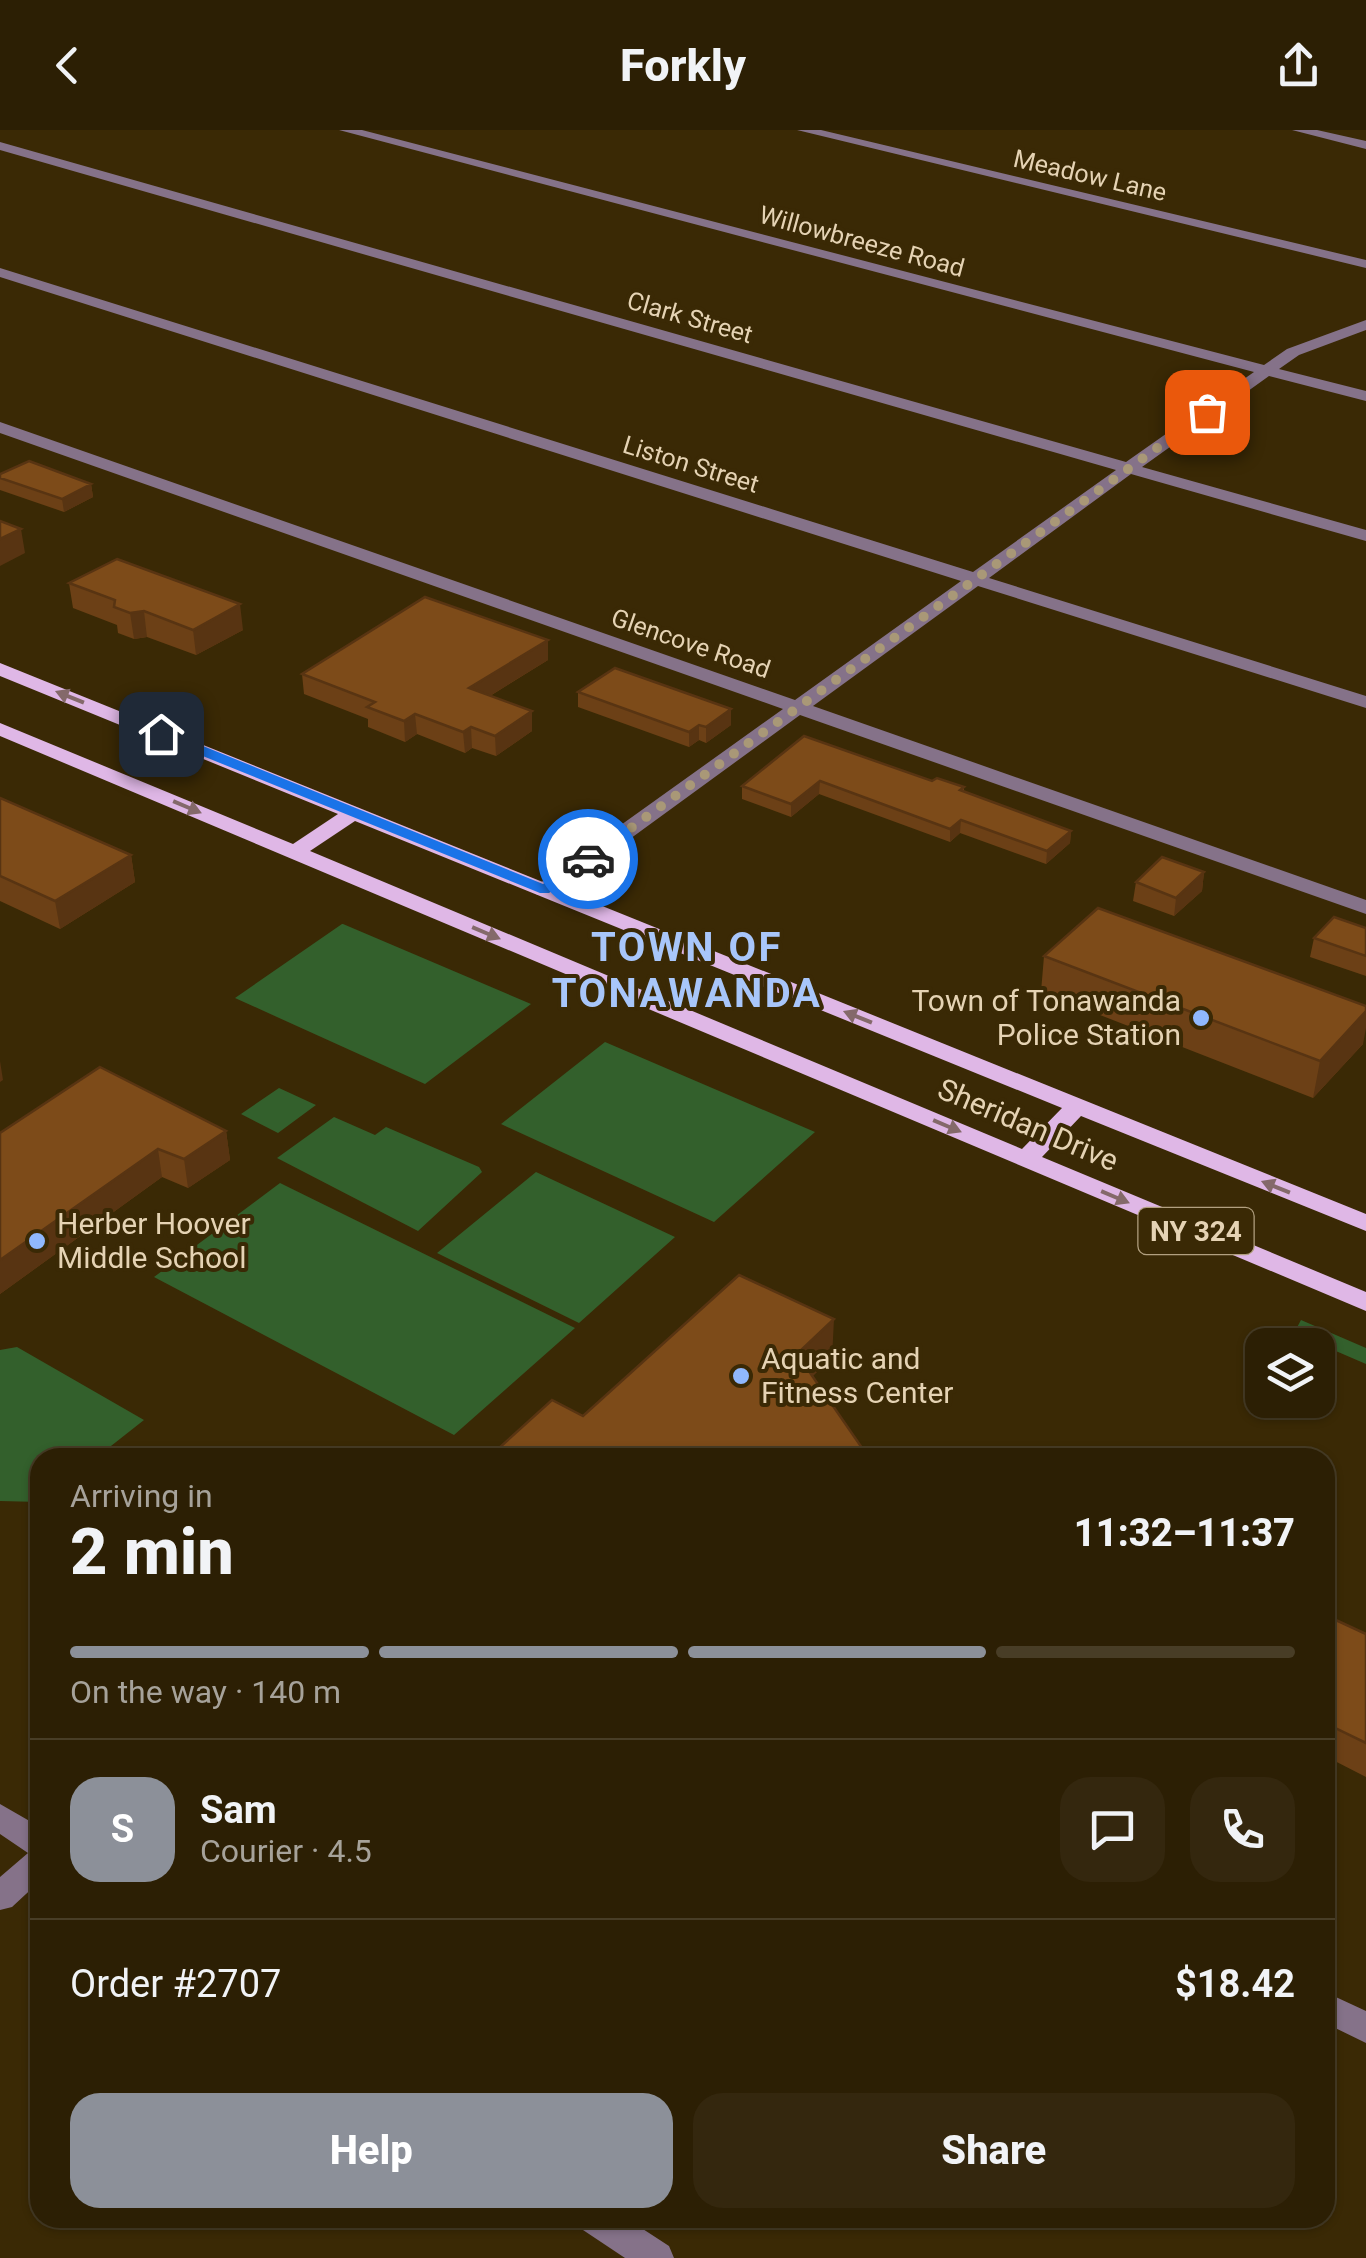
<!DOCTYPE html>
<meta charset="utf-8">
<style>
body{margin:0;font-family:Roboto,sans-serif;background:#34270e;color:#f1f3f6;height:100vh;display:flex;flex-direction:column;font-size:38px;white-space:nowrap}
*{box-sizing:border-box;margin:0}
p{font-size:32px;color:#a6a29a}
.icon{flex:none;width:55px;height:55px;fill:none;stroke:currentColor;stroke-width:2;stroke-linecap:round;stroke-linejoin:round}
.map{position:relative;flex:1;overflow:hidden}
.sheet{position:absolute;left:30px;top:1318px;width:1305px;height:780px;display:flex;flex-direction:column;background:#2c1f04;border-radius:30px;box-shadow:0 2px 8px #0004,0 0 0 2px #483d26}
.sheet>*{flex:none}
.tools{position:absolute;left:1245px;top:1198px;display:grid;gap:20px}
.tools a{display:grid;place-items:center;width:90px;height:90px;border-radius:20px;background:#2c1f04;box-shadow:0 2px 8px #0004,0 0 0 2px #483d26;font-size:50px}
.pin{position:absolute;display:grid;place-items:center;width:85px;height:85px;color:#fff;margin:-42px;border-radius:20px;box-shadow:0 5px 15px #0006}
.courier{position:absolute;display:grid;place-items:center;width:100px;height:100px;margin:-50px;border:8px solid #1a73e8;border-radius:50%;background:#fff;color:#222;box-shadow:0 2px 12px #0007}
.summary em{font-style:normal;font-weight:800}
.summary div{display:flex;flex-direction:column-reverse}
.summary{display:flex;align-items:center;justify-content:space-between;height:170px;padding:0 40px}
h1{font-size:65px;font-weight:800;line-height:75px}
.bar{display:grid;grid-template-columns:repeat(4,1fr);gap:15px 10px;align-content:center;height:120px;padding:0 40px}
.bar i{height:12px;border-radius:8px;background:#483d26}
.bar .on{background:#8c9099}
.bar p{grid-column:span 4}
.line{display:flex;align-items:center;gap:25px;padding:0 40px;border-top:2px solid #483d26}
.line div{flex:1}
.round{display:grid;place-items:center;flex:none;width:105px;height:105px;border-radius:30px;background:#34270e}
.primary-button{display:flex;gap:20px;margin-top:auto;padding:20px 40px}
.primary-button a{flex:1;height:115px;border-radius:30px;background:#8c9099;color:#fff;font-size:40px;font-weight:800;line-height:115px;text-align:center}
.primary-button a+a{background:#34270e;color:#f1f3f6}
header{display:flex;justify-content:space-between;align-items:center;height:130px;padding:0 40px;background:#2c1f04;font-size:45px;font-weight:800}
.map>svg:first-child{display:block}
</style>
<header><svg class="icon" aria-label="back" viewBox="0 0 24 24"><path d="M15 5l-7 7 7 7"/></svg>Forkly<svg class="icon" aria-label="share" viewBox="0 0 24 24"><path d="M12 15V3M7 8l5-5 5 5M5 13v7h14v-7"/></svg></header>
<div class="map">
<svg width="1366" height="2128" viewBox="0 0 1366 2128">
<rect width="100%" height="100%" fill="#3a2905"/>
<path fill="#33602c" d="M 342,794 L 343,794 L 531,874 L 425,954 L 235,868 Z
M 605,912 L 815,1002 L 714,1092 L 501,994 Z
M 279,958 L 316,975 L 278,1003 L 241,984 Z
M 334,987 L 375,1005 L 386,997 L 479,1037 L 482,1042 L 418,1101 L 277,1028 Z
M 536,1042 L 675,1107 L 579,1193 L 437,1123 Z
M 280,1053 L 575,1198 L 454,1305 L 154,1147 Z
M 1301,1190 L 1366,1218 L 1366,1234 L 1294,1203 Z
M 17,1217 L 144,1290 L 97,1327 L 40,1328 L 40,1372 L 0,1371 L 0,1220 Z"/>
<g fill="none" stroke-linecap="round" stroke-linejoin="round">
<path fill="#857289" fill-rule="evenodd" d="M 339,0 L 362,0 L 1264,235 L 1287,219 L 1366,190 L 1366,200 L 1299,225 L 1279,239 L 1366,261 L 1366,271 L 1269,246 L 1142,337 L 1366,400 L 1366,411 L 1131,344 L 989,448 L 1366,566 L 1366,578 L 978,456 L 813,576 L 1366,770 L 1366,784 L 800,585 L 553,765 L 537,765 L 534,760 L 537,755 L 783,579 L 0,303 L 0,292 L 795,570 L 961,451 L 0,147 L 0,138 L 973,442 L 1116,340 L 0,20 L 0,12 L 1126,332 L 1254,242 Z
M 797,0 L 821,0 L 1366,130 L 1366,138 Z
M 1292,0 L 1317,0 L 1366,11 L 1366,19 Z
M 0,1674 L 40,1697 L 40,1751 L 12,1777 L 0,1780 L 0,1747 L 28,1723 L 0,1704 Z
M 1325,1862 L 1366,1881 L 1366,1913 L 1325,1893 Z
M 578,2088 L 626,2088 L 669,2116 L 674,2128 L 625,2128 L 583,2100 Z"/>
<path fill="#dfb7e6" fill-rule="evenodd" d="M 0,533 L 1366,1084 L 1366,1101 L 1081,986 L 1042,1027 L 1366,1162 L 1366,1181 L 0,606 L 0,593 L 293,714 L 338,684 L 0,546 ZM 355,691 L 1062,978 L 1022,1019 L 310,721 Z"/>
</g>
<path fill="#6c4016" d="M 0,344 L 91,354 L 93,367 L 64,382 L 0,360 Z
M 69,453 L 243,500 L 196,525 L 147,507 L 134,509 L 118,503 L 117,495 L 73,478 Z
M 548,530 L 490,566 L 532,601 L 496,626 L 472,618 L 465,623 L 417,604 L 405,612 L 368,597 L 368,589 L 304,564 L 302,544 Z
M 578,562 L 731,579 L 731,595 L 706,613 L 699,610 L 689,617 L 578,577 Z
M 804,606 L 932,651 L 964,657 L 964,662 L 1071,701 L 1070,713 L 1046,734 L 960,703 L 950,712 L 819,664 L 791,687 L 742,669 L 742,656 Z
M 0,668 L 131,725 L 135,752 L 60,799 L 0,771 Z
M 1204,742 L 1202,761 L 1174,786 L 1133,771 L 1136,752 Z
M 1366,798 L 1366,846 L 1310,827 L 1314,808 Z
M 1044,826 L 1363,914 L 1313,968 L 1041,862 Z
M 226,1001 L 230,1030 L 188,1058 L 162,1047 L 0,1164 L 0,1003 Z
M 1325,1485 L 1366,1504 L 1366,1647 L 1325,1626 Z"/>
<path fill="#583412" d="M 91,354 L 93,367 L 64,382 L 62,369 Z
M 21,399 L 25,423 L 0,436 L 0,409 Z
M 240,474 L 243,500 L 196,525 L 193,500 Z
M 144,481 L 147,507 L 134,509 L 130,483 Z
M 548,510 L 548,530 L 470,578 L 469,558 Z
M 731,579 L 731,595 L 706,613 L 706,597 Z
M 532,581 L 532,601 L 496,626 L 495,606 Z
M 415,584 L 417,604 L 405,612 L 404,591 Z
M 699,595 L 699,610 L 689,617 L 689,602 Z
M 471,597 L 472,618 L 465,623 L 463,602 Z
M 820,651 L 819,664 L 791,687 L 791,674 Z
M 961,690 L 960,703 L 950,712 L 950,699 Z
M 1071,701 L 1070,713 L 1046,734 L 1047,721 Z
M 131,725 L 135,752 L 60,799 L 55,771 Z
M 1204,742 L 1202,761 L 1174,786 L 1176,768 Z
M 1366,881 L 1366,898 L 1363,914 L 1313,968 L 1320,931 Z
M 0,931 L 3,950 L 0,952 Z
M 226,1001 L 230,1030 L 188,1058 L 184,1029 Z
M 158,1019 L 162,1047 L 0,1164 L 0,1130 Z
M 834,1189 L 832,1228 L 795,1263 L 797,1224 Z"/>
<path fill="#7d4b19" stroke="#583412" stroke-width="2.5" d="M 29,331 L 91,354 L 62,369 L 0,348 L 0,344 Z
M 0,391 L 21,399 L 0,409 Z
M 117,429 L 240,474 L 193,500 L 144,481 L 130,483 L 114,477 L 115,470 L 69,453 Z
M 425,467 L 548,510 L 469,558 L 532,581 L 495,606 L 471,597 L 463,602 L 415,584 L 404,591 L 367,577 L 375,572 L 302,544 Z
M 615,538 L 731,579 L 706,597 L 699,595 L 689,602 L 578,562 Z
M 804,606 L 932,651 L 937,648 L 964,657 L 960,660 L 1071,701 L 1047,721 L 961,690 L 950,699 L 820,651 L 791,674 L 742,656 Z
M 0,668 L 131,725 L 55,771 L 0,746 Z
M 1162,727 L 1204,742 L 1176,768 L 1136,752 Z
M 1098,778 L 1366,876 L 1366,881 L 1320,931 L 1044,826 Z
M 1334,787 L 1366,798 L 1366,826 L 1314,808 Z
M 100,937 L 226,1001 L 184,1029 L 158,1019 L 0,1130 L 0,1003 Z
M 739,1145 L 834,1189 L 797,1224 L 869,1328 L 488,1328 L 552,1270 L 583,1286 Z
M 1325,1485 L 1366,1504 L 1366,1613 L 1325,1593 Z"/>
<defs><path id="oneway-solid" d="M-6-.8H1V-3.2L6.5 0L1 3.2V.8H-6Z" transform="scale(2.5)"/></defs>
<g fill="#84696a">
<use href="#oneway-solid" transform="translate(70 567) rotate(-158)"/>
<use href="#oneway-solid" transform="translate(187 677) rotate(23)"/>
<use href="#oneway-solid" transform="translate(486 803) rotate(23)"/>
<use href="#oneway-solid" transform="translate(858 887) rotate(-158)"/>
<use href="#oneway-solid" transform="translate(947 996) rotate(23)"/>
<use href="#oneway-solid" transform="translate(1276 1057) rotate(-158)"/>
<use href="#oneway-solid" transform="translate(1115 1067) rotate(23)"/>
</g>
<path fill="#1a73e8" d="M 156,601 L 166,601 L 543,754 L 583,726 L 595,729 L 549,763 L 540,763 L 156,607 Z"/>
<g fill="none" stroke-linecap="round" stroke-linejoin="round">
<path stroke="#a99877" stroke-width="10" stroke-dasharray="0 18" d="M 588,729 L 1207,282"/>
</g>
<g fill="#90b8fd" stroke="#3a2905" stroke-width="4">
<circle cx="1201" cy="888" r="10"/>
<circle cx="37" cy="1111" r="10"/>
<circle cx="741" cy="1246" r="10"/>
</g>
<g text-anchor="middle" stroke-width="8" stroke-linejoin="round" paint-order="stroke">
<g font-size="25" fill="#e5d3b4" stroke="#3a2905">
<text transform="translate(1090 45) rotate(13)" y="9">Meadow Lane</text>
<text transform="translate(862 111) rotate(15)" y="9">Willowbreeze Road</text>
<text transform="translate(690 187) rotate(16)" y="9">Clark Street</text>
<text transform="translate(691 334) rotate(17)" y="9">Liston Street</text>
<text transform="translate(691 513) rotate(19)" y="9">Glencove Road</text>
</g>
<rect fill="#3a2905" stroke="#b2a080" stroke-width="2.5" x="1138.5" y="1078" width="115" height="46" rx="8"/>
<g font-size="28" font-weight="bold" fill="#e5d3b4">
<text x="1196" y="1111">NY 324</text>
</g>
<g font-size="30" fill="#e5d3b4" stroke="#3a2905" text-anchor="start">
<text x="1181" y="881" text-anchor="end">Town of Tonawanda<tspan x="1181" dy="34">Police Station</tspan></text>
<text x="57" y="1104">Herber Hoover<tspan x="57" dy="34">Middle School</tspan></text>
<text x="761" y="1239">Aquatic and<tspan x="761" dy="34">Fitness Center</tspan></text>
</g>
<g font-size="30" fill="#e5d3b4" stroke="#3a2905">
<text transform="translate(1028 995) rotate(23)" y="10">Sheridan Drive</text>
</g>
<g font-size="40" font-weight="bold" letter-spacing="2.5" fill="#a8c6fa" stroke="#3a2905">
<text x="687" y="831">TOWN OF<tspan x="687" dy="46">TONAWANDA</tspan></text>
</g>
</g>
</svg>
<div class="tools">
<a><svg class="icon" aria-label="layers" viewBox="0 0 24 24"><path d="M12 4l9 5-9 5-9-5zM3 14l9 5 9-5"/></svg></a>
</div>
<div class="pin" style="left:1207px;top:282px;background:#ea580c"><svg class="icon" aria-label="bag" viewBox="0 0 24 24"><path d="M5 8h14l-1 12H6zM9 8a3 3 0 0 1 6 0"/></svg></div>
<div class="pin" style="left:161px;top:604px;background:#1f2937"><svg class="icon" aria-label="home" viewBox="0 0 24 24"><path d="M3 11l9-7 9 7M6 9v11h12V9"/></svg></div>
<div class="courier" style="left:588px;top:729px"><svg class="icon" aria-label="car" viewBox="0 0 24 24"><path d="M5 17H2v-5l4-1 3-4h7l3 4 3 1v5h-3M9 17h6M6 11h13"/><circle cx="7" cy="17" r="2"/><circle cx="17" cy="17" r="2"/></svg></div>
<section class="sheet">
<div class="summary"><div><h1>2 min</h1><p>Arriving in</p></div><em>11:32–11:37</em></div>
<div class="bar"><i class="on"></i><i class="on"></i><i class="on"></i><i></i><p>On the way · 140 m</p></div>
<div class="line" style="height:180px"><b class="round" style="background:#8c9099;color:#fff">S</b><div><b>Sam</b><p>Courier · 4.5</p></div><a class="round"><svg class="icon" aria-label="chat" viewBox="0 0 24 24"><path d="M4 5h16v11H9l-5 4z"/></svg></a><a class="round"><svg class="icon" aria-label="phone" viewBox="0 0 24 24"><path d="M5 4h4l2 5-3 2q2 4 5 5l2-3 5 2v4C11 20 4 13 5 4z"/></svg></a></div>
<div class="line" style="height:130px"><div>Order #2707</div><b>$18.42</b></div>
<div class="primary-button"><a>Help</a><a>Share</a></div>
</section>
</div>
